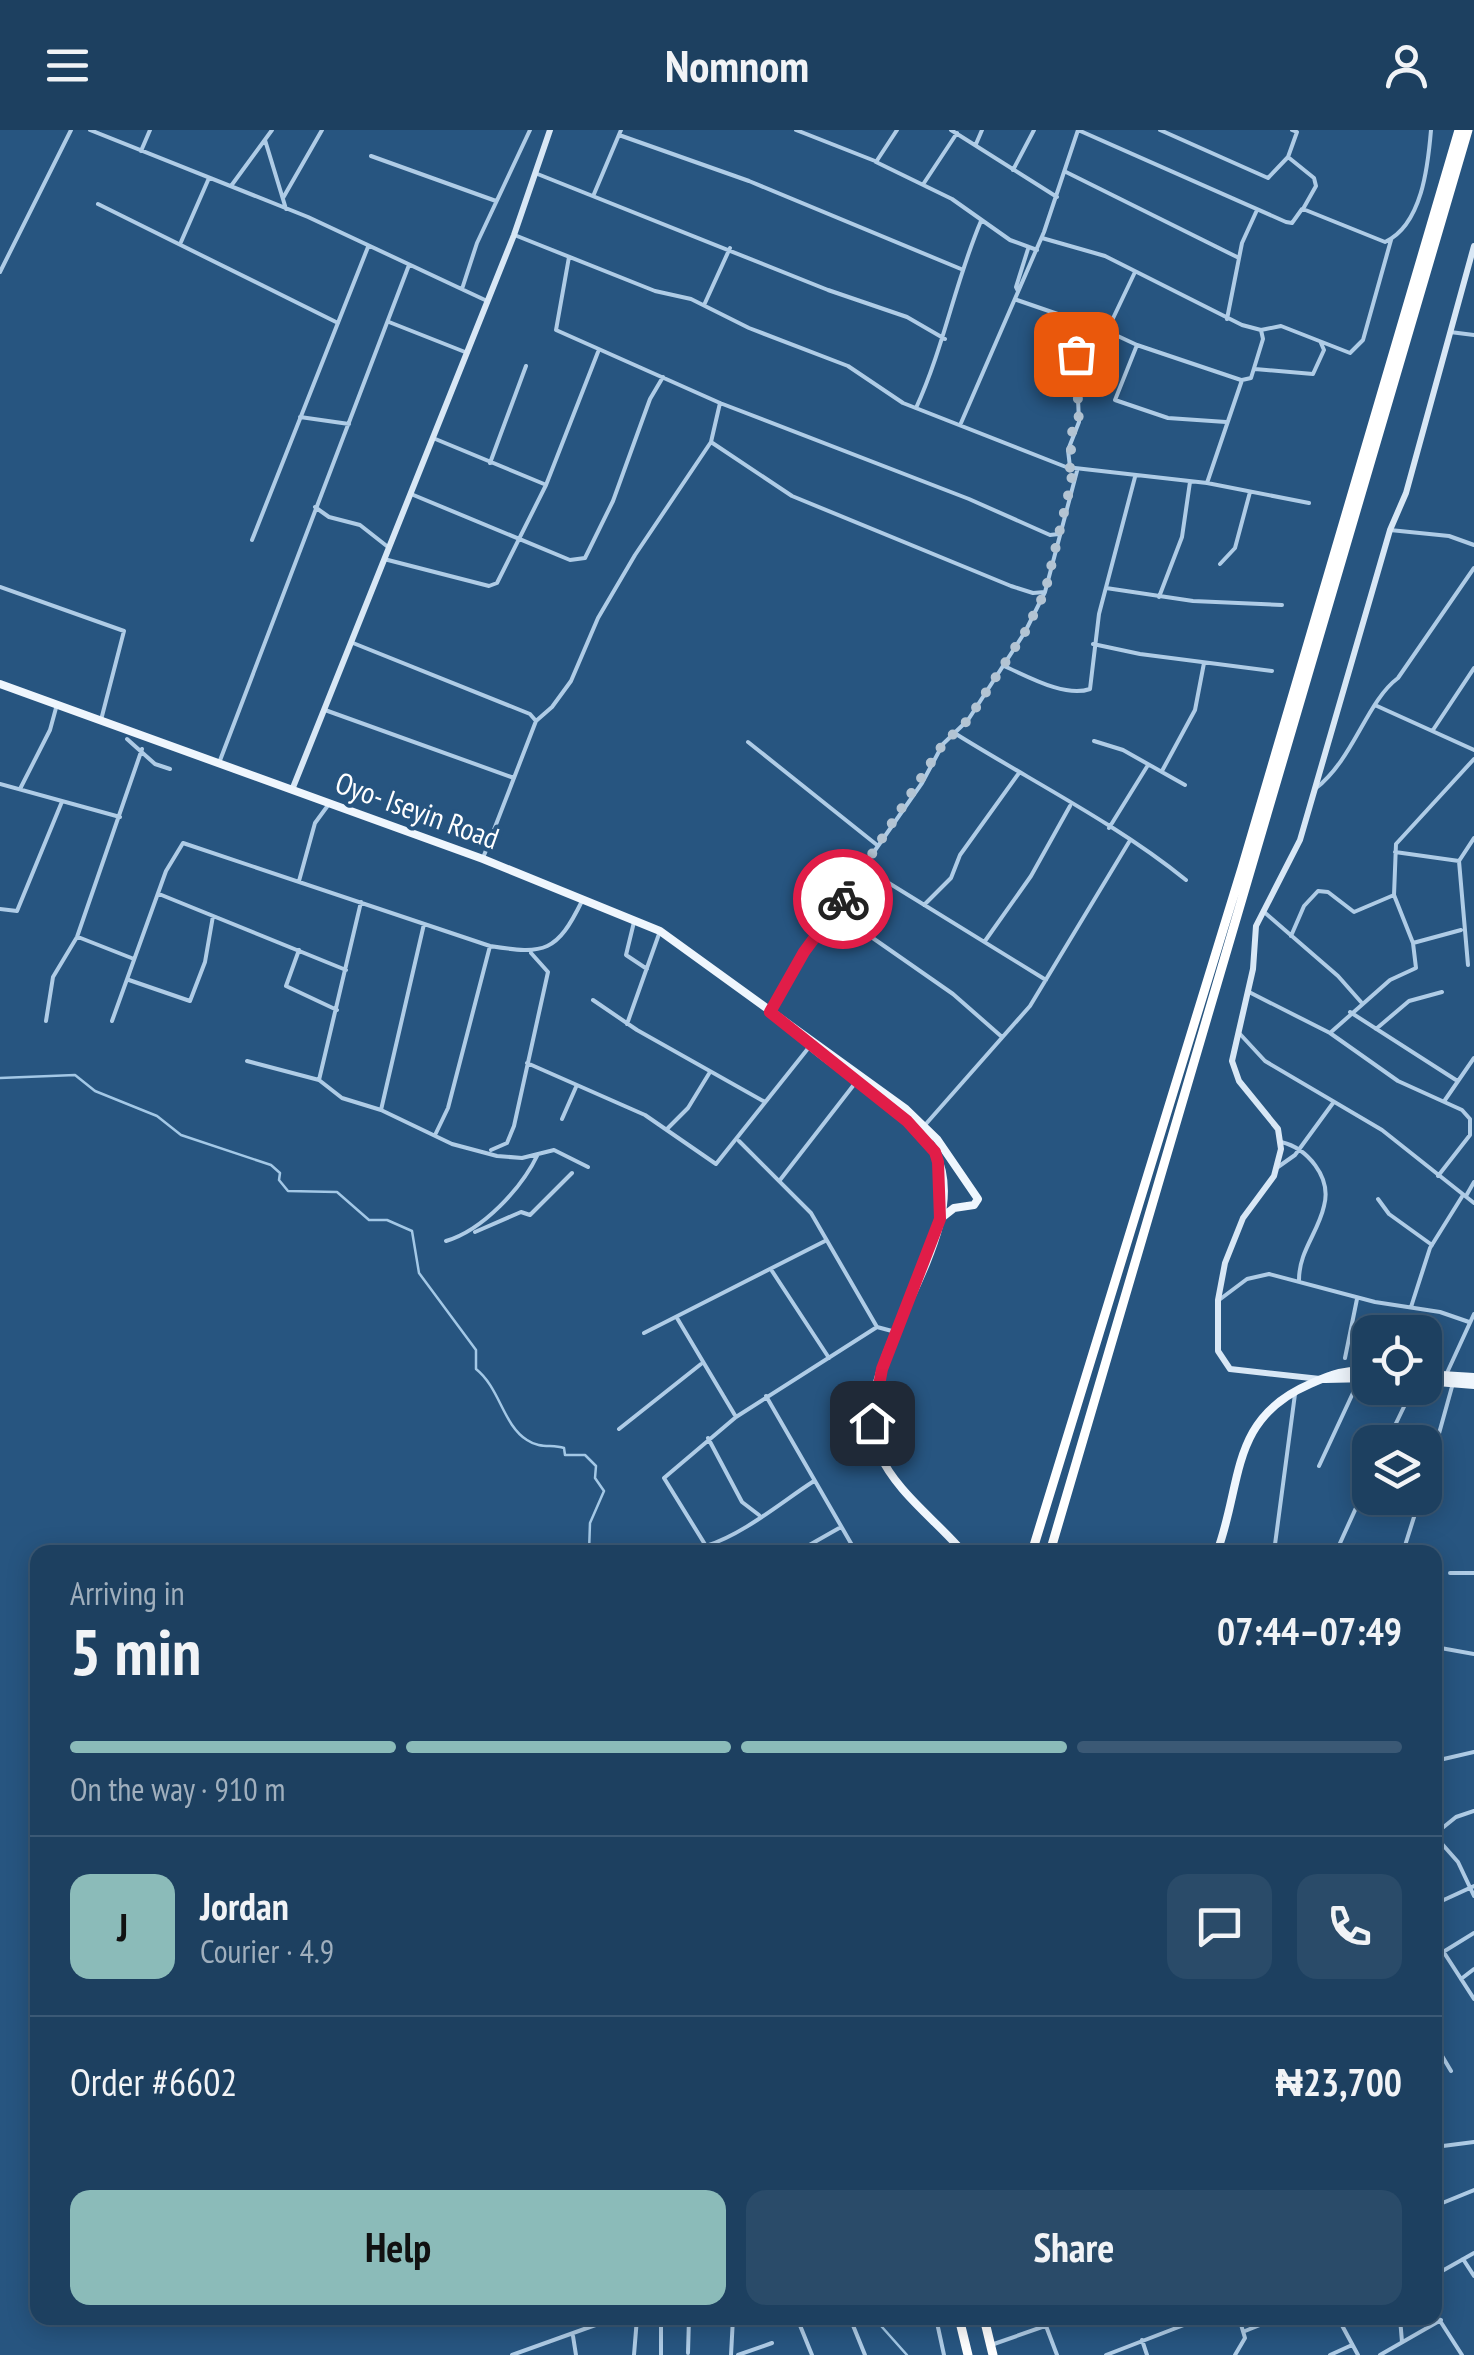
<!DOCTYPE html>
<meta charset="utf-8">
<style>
body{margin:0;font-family:"PT Sans Narrow",sans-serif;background:#2a4b69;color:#f1f3f6;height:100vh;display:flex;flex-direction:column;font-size:38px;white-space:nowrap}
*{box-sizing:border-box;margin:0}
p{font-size:32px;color:#a0afbd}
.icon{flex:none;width:55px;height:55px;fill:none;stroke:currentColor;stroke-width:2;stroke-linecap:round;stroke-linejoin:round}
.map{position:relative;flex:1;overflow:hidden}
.panel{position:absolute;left:30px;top:1415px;width:1412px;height:780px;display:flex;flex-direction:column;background:#1d4060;border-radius:20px;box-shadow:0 5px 25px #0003,0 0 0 2px #3b5975}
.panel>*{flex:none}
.buttons{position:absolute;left:1352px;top:1185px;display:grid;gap:20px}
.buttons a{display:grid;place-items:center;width:90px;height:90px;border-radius:20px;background:#1d4060;box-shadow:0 5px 25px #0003,0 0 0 2px #3b5975;font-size:50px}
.pin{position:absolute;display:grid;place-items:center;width:85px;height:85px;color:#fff;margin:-42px;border-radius:20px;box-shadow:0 5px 15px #0006}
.courier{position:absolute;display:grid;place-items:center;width:100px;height:100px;margin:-50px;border:8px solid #e11d48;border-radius:50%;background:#fff;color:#222;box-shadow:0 2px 12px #0007}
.head em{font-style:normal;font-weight:700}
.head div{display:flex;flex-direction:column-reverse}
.head{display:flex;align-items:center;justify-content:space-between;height:170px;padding:0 40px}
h1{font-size:65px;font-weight:700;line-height:75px}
.bar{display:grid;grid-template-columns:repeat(4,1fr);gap:15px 10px;align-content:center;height:120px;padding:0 40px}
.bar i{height:12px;border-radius:8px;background:#3b5975}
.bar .on{background:#8bbbb9}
.bar p{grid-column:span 4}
.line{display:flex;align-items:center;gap:25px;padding:0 40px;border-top:2px solid #3b5975}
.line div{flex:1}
.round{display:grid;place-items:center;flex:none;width:105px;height:105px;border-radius:20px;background:#2a4b69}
.action{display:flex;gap:20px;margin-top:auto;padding:20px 40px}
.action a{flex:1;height:115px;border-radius:20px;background:#8bbbb9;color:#111;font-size:40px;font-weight:700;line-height:115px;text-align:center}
.action a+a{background:#2a4b69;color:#f1f3f6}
header{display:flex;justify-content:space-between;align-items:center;height:130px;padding:0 40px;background:#1d4060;font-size:45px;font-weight:700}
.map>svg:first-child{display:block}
</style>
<header><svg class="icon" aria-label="menu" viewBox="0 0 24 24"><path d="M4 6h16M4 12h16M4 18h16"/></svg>Nomnom<svg class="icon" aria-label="person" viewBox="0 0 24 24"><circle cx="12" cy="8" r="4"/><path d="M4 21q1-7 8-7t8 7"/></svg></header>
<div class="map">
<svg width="1474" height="2225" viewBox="0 0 1474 2225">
<rect width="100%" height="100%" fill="#275580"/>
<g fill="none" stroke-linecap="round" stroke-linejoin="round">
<path stroke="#a3c8e6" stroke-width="2.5" d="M 0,948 L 75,945 L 95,961 L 157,986 L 181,1005 L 271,1035 L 280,1043 L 279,1050 L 288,1061 L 337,1062 L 369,1090 L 387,1090 L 412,1101 L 419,1143 L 476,1220 L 476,1239 C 500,1258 503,1295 527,1310 C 540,1319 552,1314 564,1318 L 565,1325 L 585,1325 L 596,1336 L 595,1348 L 604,1361 L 590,1393 L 589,1422
M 874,2188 L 907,2225"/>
<path stroke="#afcce6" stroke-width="4" d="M 90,0 L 308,87 L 485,170
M 796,0 L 875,31
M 897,0 L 876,32 L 952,69 L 1010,110 L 1037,120
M 951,0 L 1057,67
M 1078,0 L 1286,92 L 1292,93 L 1302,79
M 1160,0 L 1268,48 L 1288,27
M 1292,0 L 1297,2 L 1288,27 L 1314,48 L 1316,56 L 1303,79 L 1385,112 C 1422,95 1428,36 1431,0
M 619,5 L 749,51 L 961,139
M 265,10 L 286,79
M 976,14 L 982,0
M 141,21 L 150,0
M 371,26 L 496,71
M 1013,40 L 1034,0
M 1066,42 L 1239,128
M 535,43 L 828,160 L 907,187 L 945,209
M 924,53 L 957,3
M 231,56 L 272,0
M 594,64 L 621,0
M 283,68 L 322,0
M 98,74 L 338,193
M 517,106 L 655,161 L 691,169 L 749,198 L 848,236 L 903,273 L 1066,337 L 1207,353 L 1309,373
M 1042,108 L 1105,126 L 1242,195 L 1261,200 L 1281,196 L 1350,223 L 1363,210 L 1391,110
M 181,112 L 209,48
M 569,127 L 556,200 L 720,273 L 969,369 L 1050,405 L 1059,404
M 0,142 L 71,0
M 1135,142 L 1107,201 L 1137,215 L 1115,270 L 1168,288 L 1226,292
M 462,159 L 477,113 L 530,0
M 1018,161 L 1016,157 L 1028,119
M 1017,170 L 1107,201
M 705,173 L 730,118
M 1227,189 L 1242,113 L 1257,80
M 389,192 L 465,222
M 1450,202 L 1474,205
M 1137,215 L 1241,250
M 1255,239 L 1313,244 L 1324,220 L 1321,213
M 916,278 C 944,217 955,152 981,91
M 300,287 L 349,294
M 961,293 L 1044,102 L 1078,0
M 433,308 L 544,354
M 711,312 L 792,366 L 1011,456 L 1033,463 L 1045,462
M 490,333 L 526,236
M 1070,337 L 1068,320 L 1079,292 L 1076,221 L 1067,215 L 1070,187
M 1207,353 L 1242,250 L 1251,248 L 1263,209 L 1261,200
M 411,364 L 570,430 L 585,428 L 613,371 L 650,269 L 663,247
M 315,377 L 329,387 L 360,395 L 388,417
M 1390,400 L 1449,406 L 1474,415
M 252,410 L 368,117
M 384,429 L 489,456 L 497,453 L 546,355 L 598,222
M 1220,434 L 1235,418 L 1250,362
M 0,457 L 124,501 L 101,590
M 1106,458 L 1193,471 L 1282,475
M 1159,467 L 1182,407 L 1190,352
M 353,513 L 530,584 L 536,591
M 1093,514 L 1140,524 L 1272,541
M 1004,536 C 1027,546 1065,568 1090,559 L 1099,484 L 1135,347
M 1377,576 L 1474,620
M 325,580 L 514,648
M 1433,600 L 1474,538
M 956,604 C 1033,652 1117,694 1186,750
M 127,609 L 155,634 L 170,639
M 1094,611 L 1123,620 L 1185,655
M 748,612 L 877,715
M 219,633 L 409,135
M 1162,641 L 1195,580 L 1204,533
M 0,654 L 120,687
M 20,659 L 50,600 L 56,578
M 1315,659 C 1354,629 1366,572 1398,548 L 1474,438
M 1109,698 L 1148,635
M 1395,722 L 1459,731
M 483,728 L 536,591 L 552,577 L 571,551 L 598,488 L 635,425 L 711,312 L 720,273
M 862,742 L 879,747 L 1046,850
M 299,751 L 315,693 L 329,674
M 159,764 L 346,840
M 924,775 L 951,748 L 960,725 L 1019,643
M 0,779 L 17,781 L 61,674
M 834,781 L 953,864 L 1002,907
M 1263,781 L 1338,846 L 1361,872
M 634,792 L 626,825 L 647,839
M 1291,806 L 1304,776 L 1318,761 L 1328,762 L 1354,782 L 1394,765
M 78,807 L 134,829
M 985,811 L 1031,746 L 1070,676
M 1413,813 L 1461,800
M 299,820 L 286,856 L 337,880
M 1468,835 L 1459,731 L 1474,708
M 129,850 L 190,871 L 205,832 L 213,786
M 1249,862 L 1330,903 L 1398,951 L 1462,980 L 1470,989 L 1470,1005 L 1438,1046
M 593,870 L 637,900 L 765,972
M 772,878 L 804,822 L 922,653 L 943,614 L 968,590 L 1025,502 L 1045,462 L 1077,341
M 1350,882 L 1456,950
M 46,891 L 53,847 L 77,807 L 142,619
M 112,891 L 166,741 L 183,713 L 490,816 C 545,825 557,822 582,771
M 627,894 L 659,804
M 1376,899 L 1409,871 L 1442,862
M 1330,903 L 1390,850 L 1416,838 L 1413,813 L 1394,765 L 1396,714 L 1474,629
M 1240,904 L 1265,931 L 1382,1000 L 1474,1073
M 247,931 L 319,950 L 342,968 L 381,980 L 452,1014 L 497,1026 L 522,1028 L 554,1020 L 588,1037
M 527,933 L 645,985 L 716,1034 L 810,916
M 319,950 L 361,772
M 1445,970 L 1474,928
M 381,980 L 424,794
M 562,989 L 576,957
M 925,995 L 1030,876 L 1129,712
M 668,998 L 688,978 L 710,942
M 436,1003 L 448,978 L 490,816
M 739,1011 L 811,1083 L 877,1197 L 892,1201
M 1281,1012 C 1307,1018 1332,1047 1324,1076 C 1318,1103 1299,1121 1299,1150
M 491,1020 L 507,1013 L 514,996 L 548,842 L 531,823
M 1278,1037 L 1295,1025 L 1333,973
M 780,1050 L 856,952
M 1466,1066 L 1474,1052
M 1378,1069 L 1389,1084 L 1432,1115
M 475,1102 L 521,1082 L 530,1085 L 572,1043
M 446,1111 C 483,1100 522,1058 538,1024
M 772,1141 L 829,1228
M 1219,1170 L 1247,1149 L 1269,1144 L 1375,1172 L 1440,1182 L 1469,1192
M 1411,1177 L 1430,1118 L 1463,1065
M 677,1188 L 736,1287
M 644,1203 L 825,1111
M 1345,1228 L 1357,1169
M 1446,1245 L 1474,1184
M 766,1266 L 856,1422
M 619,1299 L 701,1234
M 708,1308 L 742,1372 L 759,1385
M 1387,1312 L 1413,1258
M 1319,1336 L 1359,1250
M 814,1351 C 780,1373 744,1404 706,1416 L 664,1348 L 736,1287 L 877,1197
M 1425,1354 L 1453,1253
M 797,1422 L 841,1397
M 1274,1422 L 1295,1264
M 1336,1422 L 1370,1347
M 1403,1422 L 1420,1368
M 1450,1443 L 1474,1443
M 1435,1517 L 1474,1524
M 1435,1631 L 1474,1622
M 1435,1704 L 1456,1687 L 1474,1681
M 1435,1706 L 1458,1732 L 1474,1766
M 1435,1774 L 1474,1756
M 1443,1821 L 1474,1869
M 1435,1827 L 1474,1803
M 1461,1849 L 1474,1839
M 1435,1914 L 1451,1941
M 1435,2017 L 1474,2012
M 1435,2076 L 1474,2060
M 1463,2129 L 1474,2146
M 1435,2145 L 1474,2123
M 1435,2183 L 1462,2225
M 797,2188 L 812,2225
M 850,2188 L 865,2225
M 936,2188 L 944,2225
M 1043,2188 L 1057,2225
M 1338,2188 L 1358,2225
M 1400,2188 L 1402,2212
M 1245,2201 L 1277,2188
M 573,2206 L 576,2225
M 1142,2210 L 1147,2225
M 991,2215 L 1068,2188
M 688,2223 L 689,2188
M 512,2225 L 615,2188
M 634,2225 L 637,2188
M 661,2225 L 661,2188
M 731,2225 L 733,2188
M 738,2225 L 772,2213
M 1106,2225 L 1202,2188
M 1235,2225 L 1245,2208 L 1239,2188
M 1330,2225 L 1352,2215
M 1380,2225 L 1441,2190"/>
<path stroke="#d8e7f5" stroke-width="6" d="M 292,660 L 514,105 L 550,0
M 1320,1249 L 1230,1239 L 1218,1221 L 1218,1170 L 1225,1133 L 1243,1088 L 1274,1046 L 1281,1019 L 1278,999 L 1239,951 L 1232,931 L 1253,839 L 1256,796 L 1300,710 L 1390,400 L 1406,363 L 1474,116"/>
<path stroke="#eff6fd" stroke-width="8" d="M 0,554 L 483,729 L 660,801 L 906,979 L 937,1009 L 978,1069 L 974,1075 L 954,1078 L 940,1089
M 807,913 C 842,946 913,980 935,1022 C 980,1109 840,1233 879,1323 C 896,1362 936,1390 963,1422
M 1425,1244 L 1474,1247
M 1325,1249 L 1370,1248
M 1425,1251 L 1474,1255
M 1217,1422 C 1243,1352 1229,1289 1310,1254 C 1332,1244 1346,1239 1370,1241"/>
<path stroke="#fff" stroke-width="9" d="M 1032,1422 L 1242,738 L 1459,0
M 1050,1422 L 1468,0
M 959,2188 L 968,2225
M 984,2188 L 993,2225"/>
</g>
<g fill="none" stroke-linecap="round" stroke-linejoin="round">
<path stroke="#b3c4d3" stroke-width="10" stroke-dasharray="0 18" d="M 843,769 L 943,614 L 968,590 L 1025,502 L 1045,462 L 1072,349 L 1066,336 L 1070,338 L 1072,302 L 1079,295 L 1076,224"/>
<path stroke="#e11d48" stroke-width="12" d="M 843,769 L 804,822 L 770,882 L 907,991 L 935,1022 L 938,1032 L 940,1089 L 882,1239 L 872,1293"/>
</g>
<g text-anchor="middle" stroke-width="8" stroke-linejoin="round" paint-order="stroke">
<g font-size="30" fill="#fff" stroke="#275580">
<text transform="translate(417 681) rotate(20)" y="10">Oyo- Iseyin Road</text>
</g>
</g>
</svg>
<div class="buttons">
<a><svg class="icon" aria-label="locate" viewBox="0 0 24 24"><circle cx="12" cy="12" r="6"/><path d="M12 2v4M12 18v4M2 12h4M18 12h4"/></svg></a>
<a><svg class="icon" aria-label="layers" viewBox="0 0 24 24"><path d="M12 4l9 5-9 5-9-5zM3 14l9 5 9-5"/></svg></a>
</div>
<div class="pin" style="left:1076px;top:224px;background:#ea580c"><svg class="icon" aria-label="bag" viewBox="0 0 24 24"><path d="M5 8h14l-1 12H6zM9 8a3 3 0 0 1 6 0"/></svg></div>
<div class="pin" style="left:872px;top:1293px;background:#1f2937"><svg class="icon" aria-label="home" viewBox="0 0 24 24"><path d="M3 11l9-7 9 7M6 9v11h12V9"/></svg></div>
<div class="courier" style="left:843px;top:769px"><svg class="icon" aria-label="bike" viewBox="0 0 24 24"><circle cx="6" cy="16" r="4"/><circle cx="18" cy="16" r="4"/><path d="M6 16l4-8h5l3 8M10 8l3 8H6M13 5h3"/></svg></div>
<section class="panel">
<div class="head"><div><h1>5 min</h1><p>Arriving in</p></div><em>07:44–07:49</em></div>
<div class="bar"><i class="on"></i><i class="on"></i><i class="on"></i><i></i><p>On the way · 910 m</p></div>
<div class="line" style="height:180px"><b class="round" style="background:#8bbbb9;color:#111">J</b><div><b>Jordan</b><p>Courier · 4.9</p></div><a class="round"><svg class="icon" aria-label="chat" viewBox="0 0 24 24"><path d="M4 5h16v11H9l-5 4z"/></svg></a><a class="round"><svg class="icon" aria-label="phone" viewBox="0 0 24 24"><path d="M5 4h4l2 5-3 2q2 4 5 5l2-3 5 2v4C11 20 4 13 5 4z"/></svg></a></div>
<div class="line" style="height:130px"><div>Order #6602</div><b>₦23,700</b></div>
<div class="action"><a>Help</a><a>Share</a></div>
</section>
</div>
